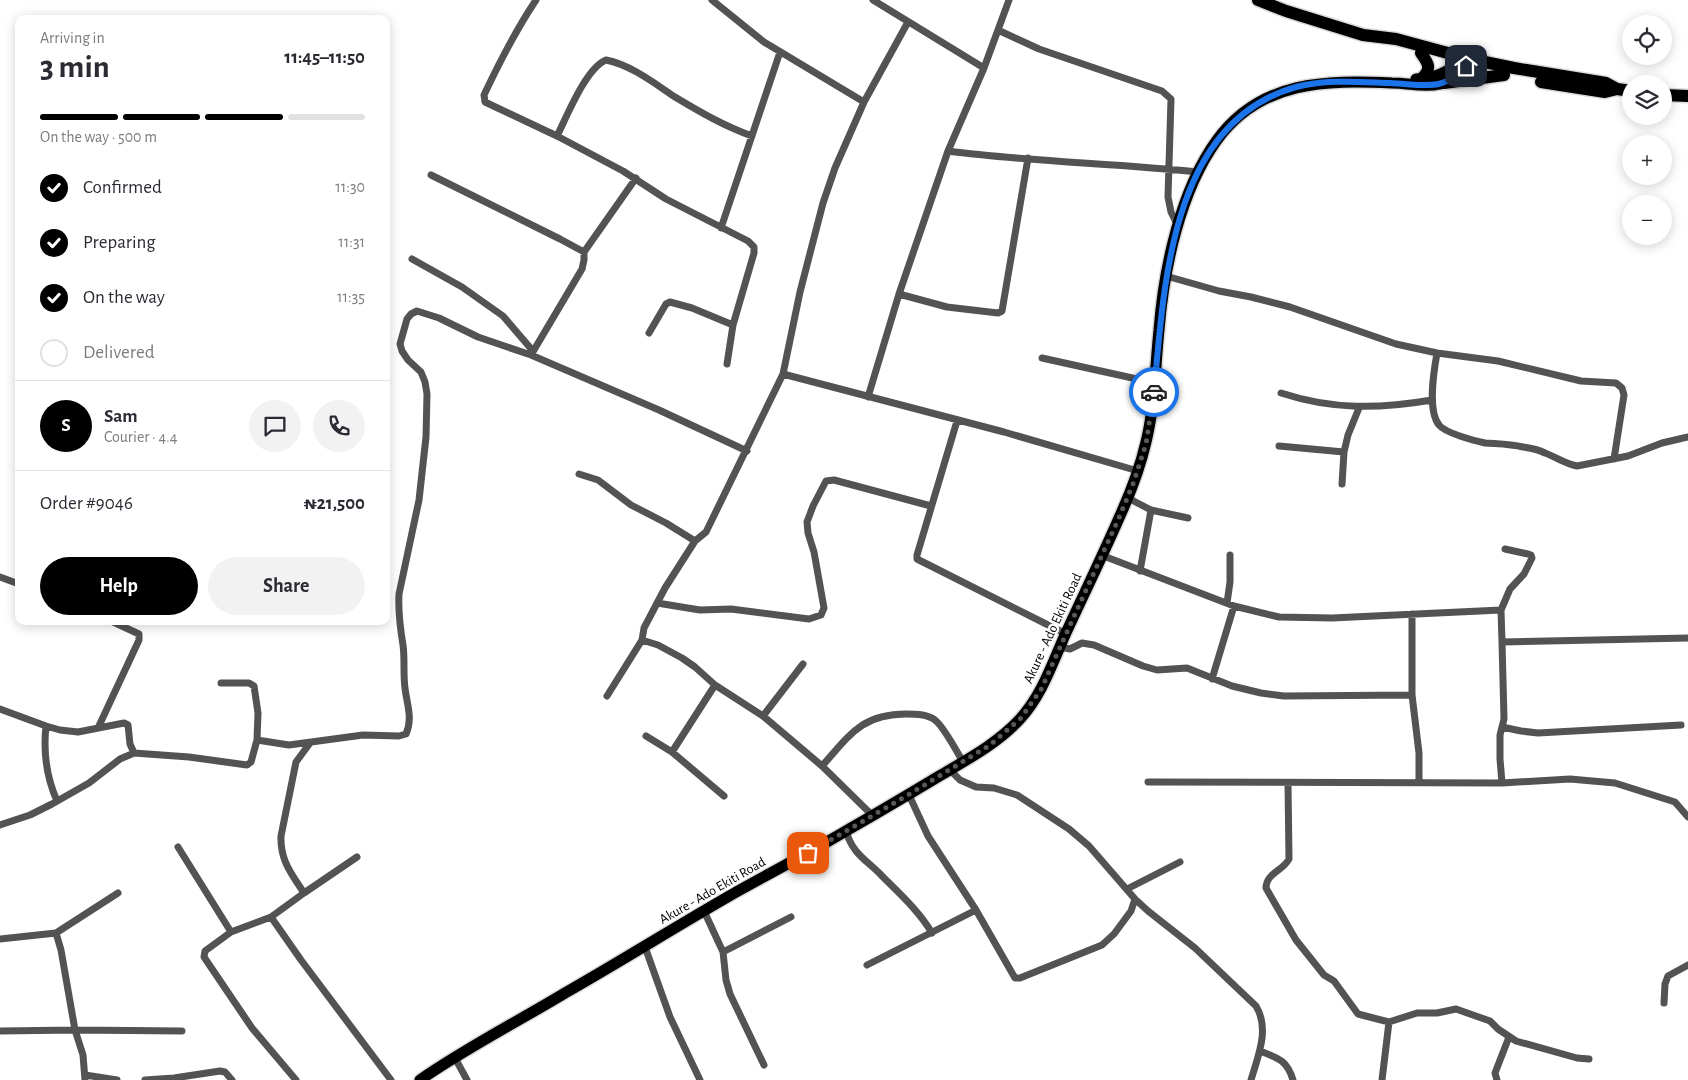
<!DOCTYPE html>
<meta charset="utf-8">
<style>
body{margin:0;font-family:"Alegreya Sans",sans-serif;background:#f2f2f3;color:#2b2b33;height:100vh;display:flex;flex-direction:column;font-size:19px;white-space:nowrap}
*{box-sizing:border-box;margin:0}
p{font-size:16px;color:#7c7c81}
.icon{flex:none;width:28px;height:28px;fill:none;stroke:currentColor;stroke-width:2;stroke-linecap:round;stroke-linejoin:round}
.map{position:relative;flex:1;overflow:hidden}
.panel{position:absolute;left:15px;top:15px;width:375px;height:610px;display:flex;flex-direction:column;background:#fff;border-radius:10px;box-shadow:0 2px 12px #0003}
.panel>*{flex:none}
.controls{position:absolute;left:1622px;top:15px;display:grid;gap:10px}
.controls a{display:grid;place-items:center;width:50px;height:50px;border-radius:50%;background:#fff;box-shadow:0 2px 12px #0003;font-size:25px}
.pin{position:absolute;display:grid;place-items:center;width:42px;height:42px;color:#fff;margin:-21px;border-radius:10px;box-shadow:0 2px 8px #0006}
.courier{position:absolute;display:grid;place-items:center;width:50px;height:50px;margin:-25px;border:4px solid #1a73e8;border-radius:50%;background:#fff;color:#222;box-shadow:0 1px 6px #0007}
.head em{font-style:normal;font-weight:700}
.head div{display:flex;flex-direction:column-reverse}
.head{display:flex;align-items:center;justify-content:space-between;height:85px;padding:0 25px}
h1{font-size:32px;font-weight:700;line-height:38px}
.bar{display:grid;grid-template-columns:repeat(4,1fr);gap:8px 5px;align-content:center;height:60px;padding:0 25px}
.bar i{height:6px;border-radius:4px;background:#e1e1e2}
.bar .active{background:#000}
.bar p{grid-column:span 4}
.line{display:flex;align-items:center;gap:12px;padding:0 25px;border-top:1px solid #e1e1e2}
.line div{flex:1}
.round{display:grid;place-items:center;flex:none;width:52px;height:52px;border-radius:26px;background:#f2f2f3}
ol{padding:0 25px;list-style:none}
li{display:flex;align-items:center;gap:15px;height:55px}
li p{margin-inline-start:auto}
li .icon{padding:5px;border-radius:50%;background:#000;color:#fff;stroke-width:4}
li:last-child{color:#7c7c81}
li i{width:28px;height:28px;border:2px solid #e1e1e2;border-radius:50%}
.cta{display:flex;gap:10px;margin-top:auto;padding:10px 25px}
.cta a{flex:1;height:58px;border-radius:30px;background:#000;color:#fff;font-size:20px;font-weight:700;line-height:58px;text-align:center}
.cta a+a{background:#f2f2f3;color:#2b2b33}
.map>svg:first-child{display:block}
</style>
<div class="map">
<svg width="1688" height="1080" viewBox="0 0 1688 1080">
<rect width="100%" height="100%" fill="#fff"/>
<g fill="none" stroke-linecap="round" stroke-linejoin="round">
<defs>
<path id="primary" d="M 1416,79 C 1433,79 1452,72 1461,57
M 420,1080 C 466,1048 517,1022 565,993 C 623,960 680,924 738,891 C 776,870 814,850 851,828 C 881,811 911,793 941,775 C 968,759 998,743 1020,719 C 1042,695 1052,664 1065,635 C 1083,596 1102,557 1119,518 C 1130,494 1140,468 1146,442 C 1155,405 1155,368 1159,330 C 1164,268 1180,191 1217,140 C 1261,80 1326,80 1392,83 C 1409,83 1424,88 1440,84 C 1455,81 1463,71 1470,59"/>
<path id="highway" d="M 1258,0 L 1286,11 L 1363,35 L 1396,39 L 1470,59 L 1514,68 L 1606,83 L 1617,89
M 1421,53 C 1429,64 1432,69 1421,79
M 1541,82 L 1605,92 L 1617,89 L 1631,91
M 1444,83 L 1504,75
M 1664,95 L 1688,96"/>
</defs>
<use href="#primary" stroke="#dbdbdb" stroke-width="14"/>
<use href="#highway" stroke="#dbdbdb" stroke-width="15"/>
<path stroke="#535353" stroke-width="7" d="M 536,0 C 516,30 499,63 484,95 L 485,102 L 557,136 L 623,171 L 666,199 L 748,241 L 754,247 L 754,253 L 733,325 L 727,364
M 712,0 L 764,42 L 864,102
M 873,0 L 984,68
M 998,30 L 1039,49 L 1162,91 L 1171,99 L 1168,197 L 1171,212 L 1178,226
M 557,136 C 567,116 586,68 606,60 C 631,65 654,83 675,97 C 700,112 724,126 752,136
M 948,151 C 1031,162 1115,163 1198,172
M 431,175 L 560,239 L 584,252
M 721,228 L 780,52
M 412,259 L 462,287 L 503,316 L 533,351
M 1166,276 L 1219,291 L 1251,297 L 1290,307 L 1396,344 L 1437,353 L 1498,361 L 1581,381 L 1616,383 L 1622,388 L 1624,395 L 1614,459
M 899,294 L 947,307 L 998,313 L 1002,311 L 1028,158
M 649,333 L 666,304 L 670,302 L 692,308 L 733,325
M 1437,353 C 1434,370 1427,410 1439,425 C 1445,433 1475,441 1485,443 C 1498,444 1510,444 1523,447 C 1530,448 1539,450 1545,453 C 1556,457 1565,464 1577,466 L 1628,456 L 1662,443 L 1688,437
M 531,355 L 582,269 L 584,260 L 584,252 L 636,178
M 1042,358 L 1155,383
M 783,374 L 1004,432 L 1138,471
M 1281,393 C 1333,410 1379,409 1432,400
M 868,397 L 899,294 L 948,151 L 984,68 L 1009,0
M 957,421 L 917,555 L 917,559 L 1066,634
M 1279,446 L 1344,452
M 579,474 L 598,480 L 631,505 L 666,523 L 695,541
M 1342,484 L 1344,452 L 1348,435 L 1359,408
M 1128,498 L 1151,510 L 1188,518
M 1101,555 L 1234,606 L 1279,617 L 1332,618 L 1501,610 L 1502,642 L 1688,638
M 1140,571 L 1151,510
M 0,577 L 19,584
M 657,603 L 700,610 L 731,609 L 809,619 L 821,615 L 824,608 L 814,552 L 808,533 L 807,522 L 813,506 L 826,481 L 834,480 L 931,506
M 1227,603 L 1230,582 L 1230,555
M 1501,610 L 1510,589 L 1524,574 L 1532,558 L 1531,555 L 1528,554 L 1505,549
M 1412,614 L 1412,695 L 1419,753 L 1419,782
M 642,640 L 658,645 L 682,658 L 695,667 L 715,685 L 763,716 L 822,766 L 873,816
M 1502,642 L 1504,719 L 1500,735 L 1500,759 L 1502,783 L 1570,779 L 1615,783 L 1675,802 L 1688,817
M 1060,647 L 1070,649 L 1082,643 L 1094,645 L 1143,666 L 1157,670 L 1187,668 L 1232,686 L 1261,693 L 1284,696 L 1412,695
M 1212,679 L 1234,606
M 221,683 L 249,683 L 254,686 L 258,713 L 257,740
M 607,696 L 642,640 L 644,628 L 665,588 L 695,541 L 706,532 L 783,374 L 800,292 L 823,203 L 835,168 L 864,102 L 908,22
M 0,709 L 46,726 C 43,753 46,776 57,801
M 763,716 L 803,664
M 46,726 L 60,730 L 78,732 L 124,723 L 128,725 L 130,744 L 134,753
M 1502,727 L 1521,731 L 1538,733 L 1681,725
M 98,728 L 139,640 L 139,634 L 111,621
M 646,736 L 672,752 L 724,796
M 672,752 L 715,685
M 822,766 C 849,736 861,714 906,714 C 916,714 927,714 935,720 C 944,727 957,752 963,762
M 950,770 L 960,780 L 976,787 L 994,788 L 1017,795 L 1069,829 L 1089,846 L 1135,899 L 1148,911 L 1195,948 L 1256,1006 C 1270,1029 1258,1056 1251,1080
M 1148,782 L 1502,783
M 1288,783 L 1289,859 C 1283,871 1266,873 1266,888 L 1296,940 L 1324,975 L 1334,981 L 1358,1014 L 1389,1022
M 909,795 L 928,836 L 976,910 L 1015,978 L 1020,978 L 1102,945 L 1114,934 L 1131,911 L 1135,899
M 0,825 L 30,815 L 52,804 L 89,783 L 120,759 L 134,753 L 189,757 L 247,765 L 251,762 L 257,740 L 289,745 L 363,735 L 399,736 L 406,734 C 413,718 407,705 405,688 C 403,674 405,659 403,645 C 400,627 398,612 399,594 L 419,500 L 426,437 L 427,394 L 425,382 L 421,372 L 408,360 L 402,351 L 400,344 L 407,319 L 411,314 L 417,311 L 439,318 L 478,337 L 531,355 L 659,410 L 747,451
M 846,831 C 853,855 867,860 882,876 C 900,894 919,911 932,933
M 178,847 L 231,932
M 1127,889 L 1180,862
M 304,893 L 357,857
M 704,911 L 723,952 L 726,980 L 730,994 L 764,1065
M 271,917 L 301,960 L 391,1080
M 56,933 L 118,893
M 0,939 L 56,933 L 61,950 L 75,1030 L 182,1031
M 645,947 L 670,1017 L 700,1080
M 723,952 L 791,917
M 867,965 L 976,910
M 1664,1003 L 1665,984 L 1668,976 L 1688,965
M 0,1031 L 75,1030 L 83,1055 L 85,1080
M 1260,1051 C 1278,1058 1287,1060 1293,1080
M 455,1058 L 467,1080
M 85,1075 L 117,1080
M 145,1080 L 174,1078 L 220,1071 L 225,1072 L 232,1080
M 296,1080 L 252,1028 L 204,957 L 205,951 L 231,932 L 271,917 L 304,893 C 291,873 280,860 281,836 L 296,762 L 310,743
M 1382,1080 L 1389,1022 L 1417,1013 L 1437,1013 L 1456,1009 L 1490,1021 L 1498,1029 L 1516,1041 L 1577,1058 L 1589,1059
M 1497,1080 L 1495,1073 L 1509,1037"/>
<use href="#primary" stroke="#000" stroke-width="11"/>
<use href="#highway" stroke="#000" stroke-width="12"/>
</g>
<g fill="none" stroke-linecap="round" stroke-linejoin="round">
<path stroke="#595959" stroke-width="5" stroke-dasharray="0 9" d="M 808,853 L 908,795 L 990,745 L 1021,718 L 1042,688 L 1048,674 L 1066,634 L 1118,520 L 1133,484 L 1146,444 L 1154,392"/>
<path stroke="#1a73e8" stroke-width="6" d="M 1154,392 C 1164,286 1170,122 1296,87 C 1326,79 1359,82 1390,83 C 1421,84 1444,93 1466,66"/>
</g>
<g text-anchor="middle" stroke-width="5" stroke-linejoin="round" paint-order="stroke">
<g font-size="14" fill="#000" stroke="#fff">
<text transform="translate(1052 628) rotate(-65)" y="5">Akure - Ado Ekiti Road</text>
<text transform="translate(712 890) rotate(-30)" y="5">Akure - Ado Ekiti Road</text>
</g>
</g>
</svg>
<div class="controls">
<a><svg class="icon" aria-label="locate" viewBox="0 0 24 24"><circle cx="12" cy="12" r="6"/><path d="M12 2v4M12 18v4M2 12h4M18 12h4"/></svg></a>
<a><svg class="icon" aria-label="layers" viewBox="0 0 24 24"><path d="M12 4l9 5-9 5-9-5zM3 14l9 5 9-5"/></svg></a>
<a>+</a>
<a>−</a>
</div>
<div class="pin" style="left:808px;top:853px;background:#ea580c"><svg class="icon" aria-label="bag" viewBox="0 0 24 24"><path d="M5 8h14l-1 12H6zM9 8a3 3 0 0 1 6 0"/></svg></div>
<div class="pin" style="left:1466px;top:66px;background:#1f2937"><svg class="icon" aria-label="home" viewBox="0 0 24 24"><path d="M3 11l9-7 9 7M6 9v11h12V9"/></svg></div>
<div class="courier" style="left:1154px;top:392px"><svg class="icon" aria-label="car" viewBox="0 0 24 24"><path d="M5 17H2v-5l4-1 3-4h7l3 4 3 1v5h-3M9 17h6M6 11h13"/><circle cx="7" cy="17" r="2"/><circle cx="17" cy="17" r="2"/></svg></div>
<section class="panel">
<div class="head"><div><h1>3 min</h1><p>Arriving in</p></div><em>11:45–11:50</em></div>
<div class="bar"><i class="active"></i><i class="active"></i><i class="active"></i><i></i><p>On the way · 500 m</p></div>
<ol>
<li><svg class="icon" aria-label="check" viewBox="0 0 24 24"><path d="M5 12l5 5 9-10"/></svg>Confirmed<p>11:30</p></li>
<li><svg class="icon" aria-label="check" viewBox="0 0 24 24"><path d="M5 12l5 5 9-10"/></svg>Preparing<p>11:31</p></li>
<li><svg class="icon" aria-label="check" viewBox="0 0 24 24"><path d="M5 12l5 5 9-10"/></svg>On the way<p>11:35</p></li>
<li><i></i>Delivered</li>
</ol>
<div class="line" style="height:90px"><b class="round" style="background:#000;color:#fff">S</b><div><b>Sam</b><p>Courier · 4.4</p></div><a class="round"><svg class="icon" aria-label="chat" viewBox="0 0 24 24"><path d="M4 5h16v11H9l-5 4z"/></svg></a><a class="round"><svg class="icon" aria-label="phone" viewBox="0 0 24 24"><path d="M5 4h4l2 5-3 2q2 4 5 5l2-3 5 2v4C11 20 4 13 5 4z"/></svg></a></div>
<div class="line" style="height:65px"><div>Order #9046</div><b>₦21,500</b></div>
<div class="cta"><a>Help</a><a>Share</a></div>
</section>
</div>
